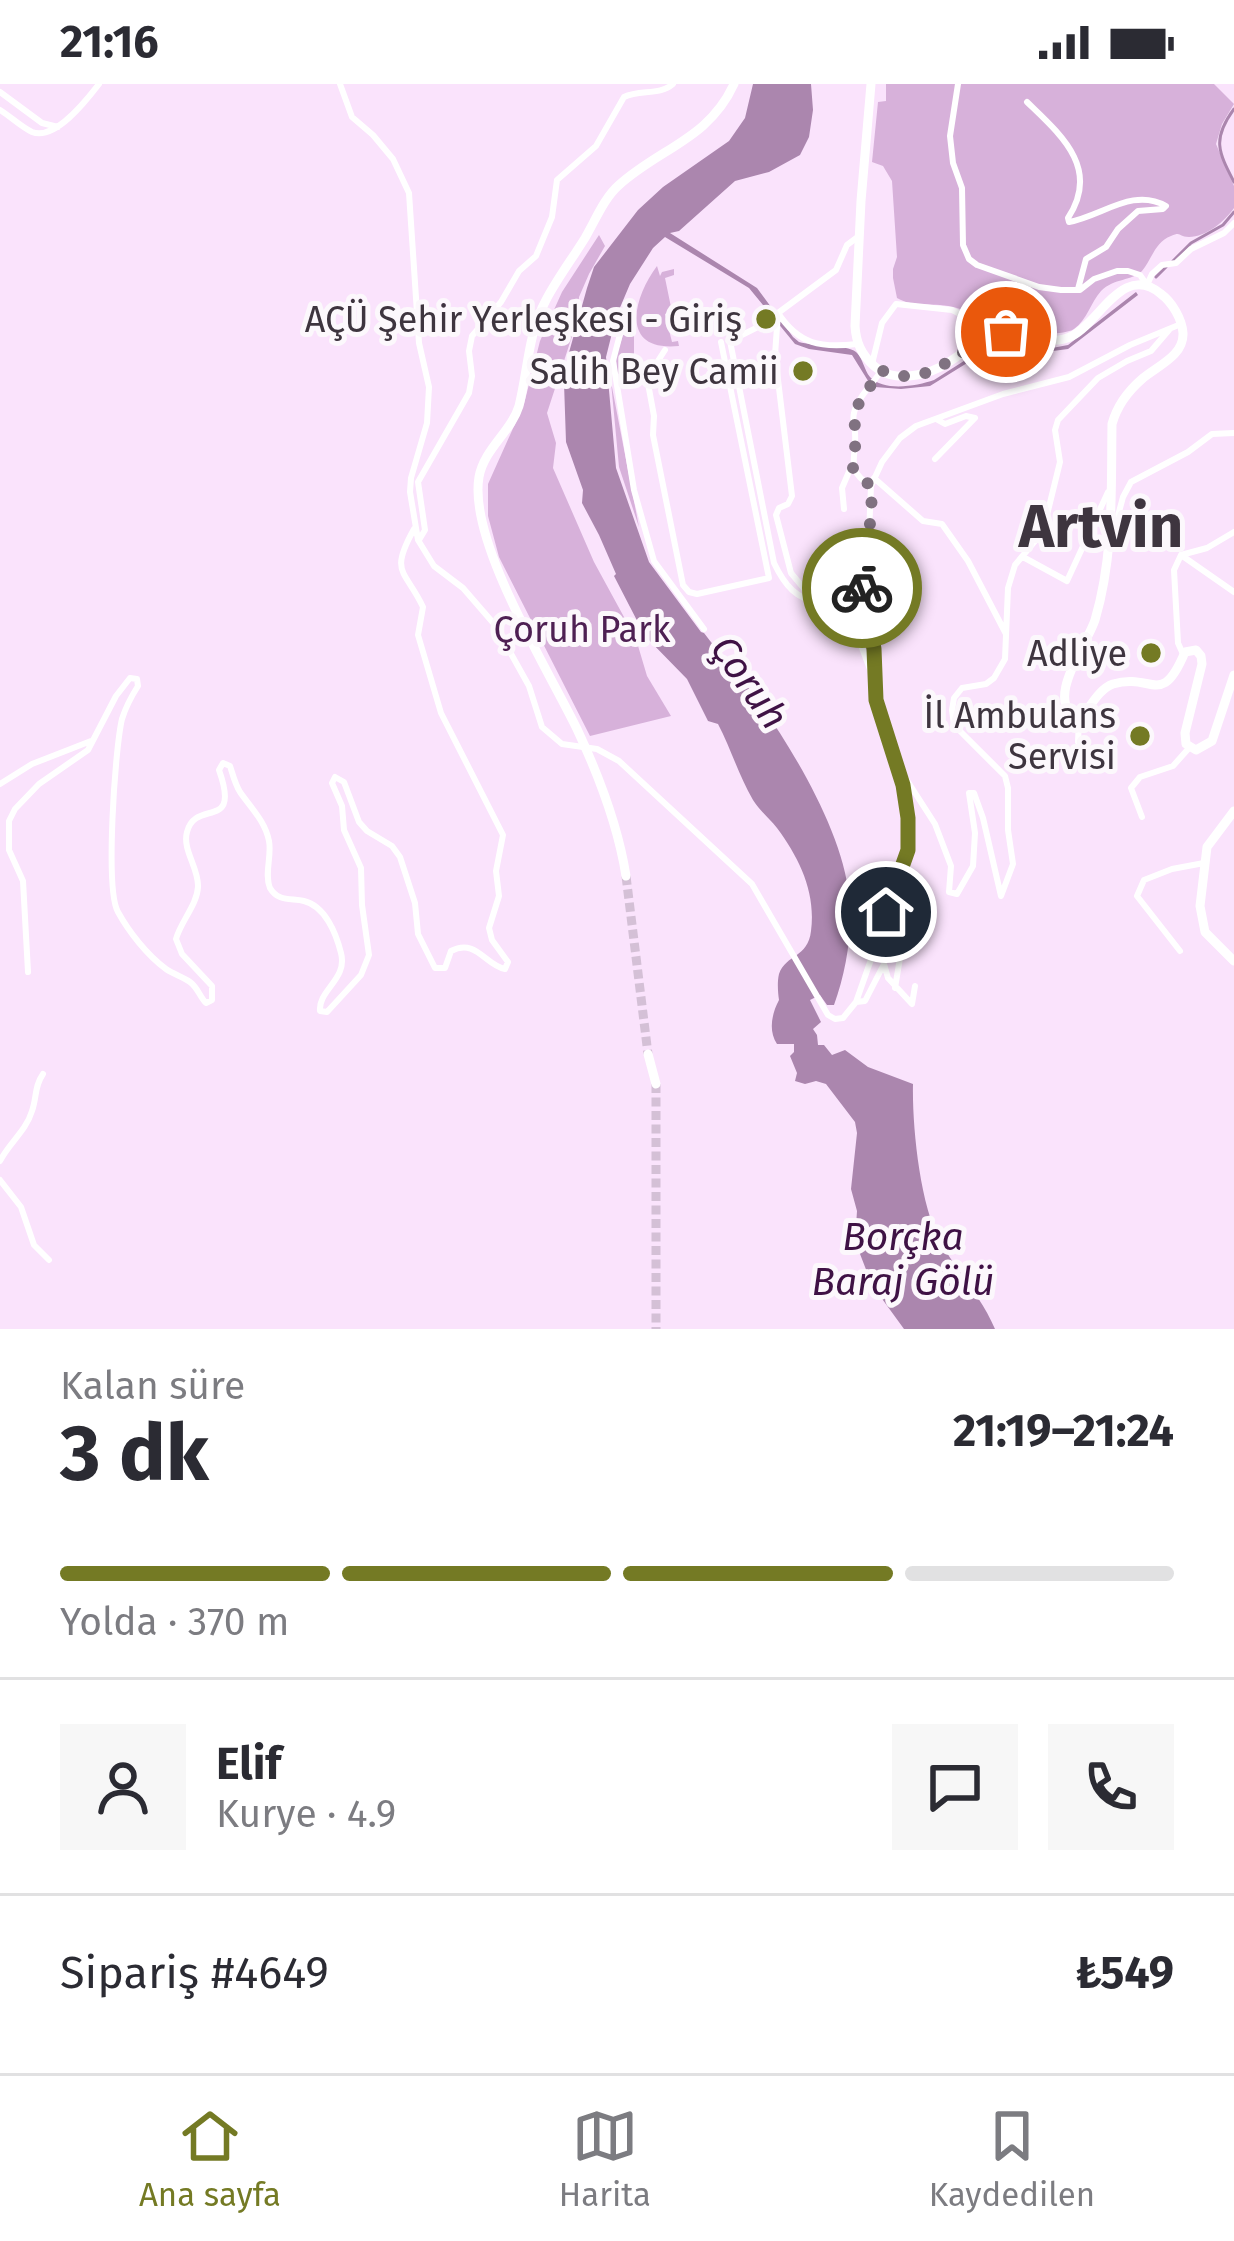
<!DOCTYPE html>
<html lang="tr">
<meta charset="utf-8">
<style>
body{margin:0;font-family:"Fira Sans",sans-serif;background:#f7f7f7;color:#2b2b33;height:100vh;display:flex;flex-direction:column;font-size:45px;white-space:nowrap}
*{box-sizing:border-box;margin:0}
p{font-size:39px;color:#7c7c81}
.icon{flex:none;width:66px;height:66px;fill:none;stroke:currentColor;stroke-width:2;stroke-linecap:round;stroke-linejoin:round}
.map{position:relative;height:1245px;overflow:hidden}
.details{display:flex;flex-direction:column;background:#fff;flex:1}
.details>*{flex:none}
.pin{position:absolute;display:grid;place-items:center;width:102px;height:102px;color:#fff;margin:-51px;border:6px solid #fff;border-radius:50%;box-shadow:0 3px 12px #0007}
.courier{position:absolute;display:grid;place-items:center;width:120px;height:120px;margin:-60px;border:9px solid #747a24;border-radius:50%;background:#fff;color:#222;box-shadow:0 3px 15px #0007}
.headline em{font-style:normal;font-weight:700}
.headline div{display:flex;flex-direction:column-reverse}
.headline{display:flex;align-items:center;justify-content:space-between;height:204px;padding:0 60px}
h1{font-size:78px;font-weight:700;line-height:90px}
.bar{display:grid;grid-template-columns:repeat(4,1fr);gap:18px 12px;align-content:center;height:144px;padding:0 60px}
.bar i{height:15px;border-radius:9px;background:#e1e1e2}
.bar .active{background:#747a24}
.bar p{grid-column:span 4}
.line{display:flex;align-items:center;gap:30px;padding:0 60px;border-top:3px solid #e1e1e2}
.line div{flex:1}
.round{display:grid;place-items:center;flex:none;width:126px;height:126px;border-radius:0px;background:#f7f7f7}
.status{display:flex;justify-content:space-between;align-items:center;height:84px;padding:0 60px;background:#fff;direction:ltr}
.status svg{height:33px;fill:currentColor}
.dock{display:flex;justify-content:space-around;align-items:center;height:168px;border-top:3px solid #e1e1e2;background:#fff;font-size:33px;color:#7c7c81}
.dock a{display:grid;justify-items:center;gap:6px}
.dock .active{color:#747a24}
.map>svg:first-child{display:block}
</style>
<div class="status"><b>21:16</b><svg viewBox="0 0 49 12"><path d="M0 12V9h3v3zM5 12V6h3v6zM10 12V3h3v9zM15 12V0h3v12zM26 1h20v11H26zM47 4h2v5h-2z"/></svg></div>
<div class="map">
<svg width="1234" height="1245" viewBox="0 0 1234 1245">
<rect width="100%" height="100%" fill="#fae3fc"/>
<path fill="#d7b1da" d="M 886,0 L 1214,0 L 1234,20 L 1222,40 L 1216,60 L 1234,102 L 1234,124 C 1225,137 1206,153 1189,153 C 1178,153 1182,147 1171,152 C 1155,158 1152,175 1142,187 C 1132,197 1114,194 1101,207 C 1091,218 1087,236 1074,245 C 1060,254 1008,248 993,241 C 982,236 972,230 960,225 C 940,217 915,225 897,214 L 893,194 L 893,185 L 897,173 L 892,97 L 883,82 L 872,78 L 878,18 L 886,17 Z
M 599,151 L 605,162 L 589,190 L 579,213 L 577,237 L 547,329 L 556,359 L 553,384 L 594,478 L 636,555 L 647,592 L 671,632 L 590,652 L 499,473 L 488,432 L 488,400 L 524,320 L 540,257 L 562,208 Z
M 657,182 L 660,192 L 662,188 L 674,185 L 674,191 L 665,194 L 672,228 L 665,230 L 672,258 L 678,257 L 679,262 C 619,268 633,214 657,182 Z
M 629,232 L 634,249 L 634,287 L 617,290 L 616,273 Z
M 611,298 L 639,443 L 619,383 Z"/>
<path fill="#ab86ae" d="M 753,0 L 811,0 L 813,26 L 809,53 L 800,71 L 769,88 L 735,97 L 679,147 L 670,149 L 757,204 L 793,253 L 799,258 C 813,262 846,260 856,268 C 863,274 864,286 870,293 C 884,308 917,302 934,296 L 997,256 L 1017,255 L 1052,264 L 1068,261 L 1136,208 L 1138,211 L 1068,265 L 1053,267 L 1021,259 L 1001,258 L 930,302 L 901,305 L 875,303 L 870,300 L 852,271 L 809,265 L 795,260 L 749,204 L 665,153 L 653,164 L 630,200 L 616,233 L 606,273 L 616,384 L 649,478 L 701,548 L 704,549 C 718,568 735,586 750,606 C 789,658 843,747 849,812 C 853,848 846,888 834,921 L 827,921 L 820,911 L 810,916 L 821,938 L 813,945 L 817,951 L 818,961 L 824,961 L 832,971 L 845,966 L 868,983 L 913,1000 C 912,1042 920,1121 940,1157 C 957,1188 981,1212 995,1245 L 904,1245 L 872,1201 L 855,1157 L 857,1127 L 851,1105 L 857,1049 L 855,1038 L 826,1000 L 816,997 L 805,1000 L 795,997 L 797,989 L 790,972 L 794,968 L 794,960 L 777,960 C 768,947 772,929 779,916 C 778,909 777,898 779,890 C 786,870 808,874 811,847 C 816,809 800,775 777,744 C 769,734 760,727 753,716 C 739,692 731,665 718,640 L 708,637 L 687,595 L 645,552 L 614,492 L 616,490 L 599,451 L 582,419 L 583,406 L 566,358 L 564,299 L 568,272 L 587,204 L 594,183 L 638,126 L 663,103 L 729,57 L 745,34 Z"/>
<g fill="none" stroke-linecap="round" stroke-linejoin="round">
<path stroke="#ab86ae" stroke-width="3" d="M 1234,25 C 1212,55 1218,67 1234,98
M 1173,177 L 1191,159 L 1223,141 L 1234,128
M 1156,193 L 1166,183"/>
<path stroke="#d4c0d6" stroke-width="9" stroke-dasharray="9 4.5" stroke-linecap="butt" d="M 626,792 L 648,970
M 656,1000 L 656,1245"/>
<path stroke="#fff" stroke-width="6" d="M 340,0 L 352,33 L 373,51 L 393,75 L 409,109 L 419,259 L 429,303 L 427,339 L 411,394 L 410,408 L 418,456 L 434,482 L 463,504 L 495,541 L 529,602 L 542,643 L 562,660 L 597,665 L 619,677 L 752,800 L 828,931 L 835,935 L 843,934 L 856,918 L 905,779 L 909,757 L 906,721 L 897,681 L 876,616 L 874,565 L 861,496 L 869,450 L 871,402 L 882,378 L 900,354 L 916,342 L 1003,310 L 1069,293 L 1130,261 L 1181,240
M 958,0 L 950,52 L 953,79 L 962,104 L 963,161 L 969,175 L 977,181 L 1039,203 L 1061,206 L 1080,206 L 1094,195 L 1117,187 L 1128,187 L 1140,191 L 1147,201 L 1152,190 L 1162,181 L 1176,179 L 1191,165 L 1224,149 L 1234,139
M 0,8 L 42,39 L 58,43
M 1027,18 C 1060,50 1101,84 1068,134 L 1069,138 C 1102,132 1133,103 1166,122 L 1163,125 L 1138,127 L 1118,145 L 1106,163 L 1086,175 L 1078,205
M 0,26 C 10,32 21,43 32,48 C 55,57 86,17 99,0
M 633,224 L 624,235 L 613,277 L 634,406 L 654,477 L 704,545
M 778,229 L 775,271 L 792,412 L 788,420 L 779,424 L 776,431 L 791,489 L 806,507 L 850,532 L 871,588
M 778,229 L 836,186 L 847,161 L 859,152
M 778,229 C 799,261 821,264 857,260
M 776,234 L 730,257 L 774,479 C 785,502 796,515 822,520
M 665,266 L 647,294 L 654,332 L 653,351 L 683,501 L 689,508 L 697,510 L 769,494 L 721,258
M 872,280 L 882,239 L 896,220 L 952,226 L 999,249
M 935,375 L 975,334 L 966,332 L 945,340 L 936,335
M 874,394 L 923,437 L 942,440 L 968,477 L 1006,550
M 871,402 C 844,385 857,376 855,349 C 855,342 852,337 854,329 C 857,314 873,300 881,287
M 844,425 L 842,404 L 851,383
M 1112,454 L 1123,413 L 1131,398 L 1188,368 L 1212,350 L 1234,349
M 419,456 L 425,446 L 418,398 L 469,309 L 472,292 L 469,267 L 472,252 L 501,218 L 519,187 L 536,172 L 552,133 L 557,96 L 596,62 L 624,13 C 640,5 659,12 673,0
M 1181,471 L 1234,508
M 1023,473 L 1067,497 L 1108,408
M 1183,570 L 1178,559 L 1174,486 L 1181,471 L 1207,464 L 1234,448
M 137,595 L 138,602 C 131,613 126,622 122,635 C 115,664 105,806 118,828 C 129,848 147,871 166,885 C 173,890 183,893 190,898 C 198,904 200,913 206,919 L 212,916 L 212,902 L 182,870 L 176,855 C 181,837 197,821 198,803 C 199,784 182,766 187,748 C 196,714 241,748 219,686 L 223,679 L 230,682 C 233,691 235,700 240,708 C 251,724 265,737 269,757 C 272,772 264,790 270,804 C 278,818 291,814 304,817 C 325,822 336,849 341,869 C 348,895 318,906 320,927 L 327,928 L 361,891 L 369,871 L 362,821 L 361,784 L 344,746 L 342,722 L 332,699 L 335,693 L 344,698 L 359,738 L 367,747 L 392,762 L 400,773 L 415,819 L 418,850 L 435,884 L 445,884 L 451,867 C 476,854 485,881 505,885 L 508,878 L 492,856 L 489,844 L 499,812 L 496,787 L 503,751 L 441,629 L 418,551 L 423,523 C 405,485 389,490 414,445
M 1079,636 L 1078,658 L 1082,666 L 1095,672
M 901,687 L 935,740 L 951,782 L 949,808 L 957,810 L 973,782 L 975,749 L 969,709 L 974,709 L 983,734 L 1001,812 L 1013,780 L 1008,746 L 1008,704 L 1005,692 L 954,641 L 952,626 L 954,614 L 962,604 L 986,600 L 994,594 L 1005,575 L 1008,504 L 1015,481 L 1040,451 L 1046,435 L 1060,378 L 1055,346 L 1058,336 L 1098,294 L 1127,277 L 1151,267 L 1169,246
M 0,700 L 32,680 L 91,657
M 1142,733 L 1131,704 L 1140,693 L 1173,682 L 1189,664
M 1180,867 L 1137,812 L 1144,796 L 1172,785 L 1204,779
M 28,888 L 23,797 L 9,766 L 9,737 L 15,725 L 39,700 L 88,666 L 116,612 L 130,594 L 137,595
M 895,904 L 902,862 L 909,847
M 856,918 L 865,917 L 884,880 L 888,894 L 912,920 L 915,902
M 0,1077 C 9,1059 26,1047 32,1027 C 37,1013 34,1003 43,990
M 0,1096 L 21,1123 L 34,1161 L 49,1176"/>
<path stroke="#fff" stroke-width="9" d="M 871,0 L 861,117 L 855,242 C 856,258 861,270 874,282 C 885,291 895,293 909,292 C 951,289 967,256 999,249 C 1024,243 1047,265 1072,252 C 1100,238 1123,178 1161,210 C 1172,218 1182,235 1183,249 C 1184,272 1157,282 1142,295 C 1127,308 1117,322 1112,340 C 1111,407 1114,472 1095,536 C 1087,561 1042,618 1079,636 C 1089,626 1098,605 1113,600 C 1153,588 1161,625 1185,568 L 1196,566 L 1201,572 L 1202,580 L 1185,649 L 1186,660 L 1196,666 L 1212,657 L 1234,591
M 1234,727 L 1207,763 L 1200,822 L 1205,848 L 1234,877
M 626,792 C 618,741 599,692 577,645 C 548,585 468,457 479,393 C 484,365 511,348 519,322 C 528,286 528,249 546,216 C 557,195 572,175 585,154 C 595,137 604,114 619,101 C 660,64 709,55 734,0
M 648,970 L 656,1000"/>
</g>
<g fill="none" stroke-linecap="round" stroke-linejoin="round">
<path stroke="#807281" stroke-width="12" stroke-dasharray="0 21.6" d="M 862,504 L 862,484 L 871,434 L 872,402 L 862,396 L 853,384 L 856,353 L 854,333 L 859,319 L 881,286 C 931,310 961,257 1006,248"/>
<path stroke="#747a24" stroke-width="15" d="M 862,504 L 874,565 L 876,616 L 903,701 L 908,734 L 908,766 L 886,828"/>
</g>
<g fill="#747a24" stroke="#fcf8fc" stroke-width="4.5">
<circle cx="766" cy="235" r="12"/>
<circle cx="803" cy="287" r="12"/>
<circle cx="1151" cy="569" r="12"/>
<circle cx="1140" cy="652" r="12"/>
</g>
<g text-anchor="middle" stroke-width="10" stroke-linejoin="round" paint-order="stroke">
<g font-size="36" fill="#3e353f" stroke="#fcf8fc" text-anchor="end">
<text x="742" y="248">AÇÜ Şehir Yerleşkesi - Giriş</text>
<text x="779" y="300">Salih Bey Camii</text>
<text x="1127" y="582">Adliye</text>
<text x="1116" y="644">İl Ambulans<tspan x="1116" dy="41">Servisi</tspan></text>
</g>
<g font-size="36" fill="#4e2053" stroke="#fcf8fc">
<text x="582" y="558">Çoruh Park</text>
</g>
<g font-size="39" font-style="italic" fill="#3f1245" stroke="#fcf8fc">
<text transform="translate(750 598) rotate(55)" y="14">Çoruh</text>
<text x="903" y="1166">Borçka<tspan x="903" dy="45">Baraj Gölü</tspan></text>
</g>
<g font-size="60" font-weight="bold" fill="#3e353f" stroke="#fcf8fc">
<text x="1101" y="463">Artvin</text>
</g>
</g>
</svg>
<div class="pin" style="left:1006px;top:248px;background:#ea580c"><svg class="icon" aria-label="bag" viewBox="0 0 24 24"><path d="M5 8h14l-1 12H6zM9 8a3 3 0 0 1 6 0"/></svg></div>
<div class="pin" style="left:886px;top:828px;background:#1f2937"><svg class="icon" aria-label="home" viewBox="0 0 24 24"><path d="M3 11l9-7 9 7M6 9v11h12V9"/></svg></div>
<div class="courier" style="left:862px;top:504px"><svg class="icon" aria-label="bike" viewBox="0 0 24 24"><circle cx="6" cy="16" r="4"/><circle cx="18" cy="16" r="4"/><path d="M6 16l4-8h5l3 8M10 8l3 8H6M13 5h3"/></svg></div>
</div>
<section class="details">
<div class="headline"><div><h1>3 dk</h1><p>Kalan süre</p></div><em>21:19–21:24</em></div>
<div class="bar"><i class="active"></i><i class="active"></i><i class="active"></i><i></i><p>Yolda · 370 m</p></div>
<div class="line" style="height:216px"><a class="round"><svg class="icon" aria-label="person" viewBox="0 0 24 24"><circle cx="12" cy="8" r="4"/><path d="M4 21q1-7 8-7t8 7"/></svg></a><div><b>Elif</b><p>Kurye · 4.9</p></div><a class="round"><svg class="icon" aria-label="chat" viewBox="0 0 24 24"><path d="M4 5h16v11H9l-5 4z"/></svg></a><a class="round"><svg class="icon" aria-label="phone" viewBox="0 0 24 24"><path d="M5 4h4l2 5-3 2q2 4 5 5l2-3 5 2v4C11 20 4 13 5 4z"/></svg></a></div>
<div class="line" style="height:156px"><div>Sipariş #4649</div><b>₺549</b></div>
</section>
<nav class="dock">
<a class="active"><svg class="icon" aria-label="home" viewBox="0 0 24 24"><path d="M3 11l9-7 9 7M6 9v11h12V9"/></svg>Ana sayfa</a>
<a><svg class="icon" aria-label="map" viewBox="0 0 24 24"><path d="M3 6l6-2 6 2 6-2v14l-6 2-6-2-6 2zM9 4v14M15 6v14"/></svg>Harita</a>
<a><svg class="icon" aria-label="saved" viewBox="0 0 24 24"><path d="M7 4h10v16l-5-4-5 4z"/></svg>Kaydedilen</a>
</nav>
